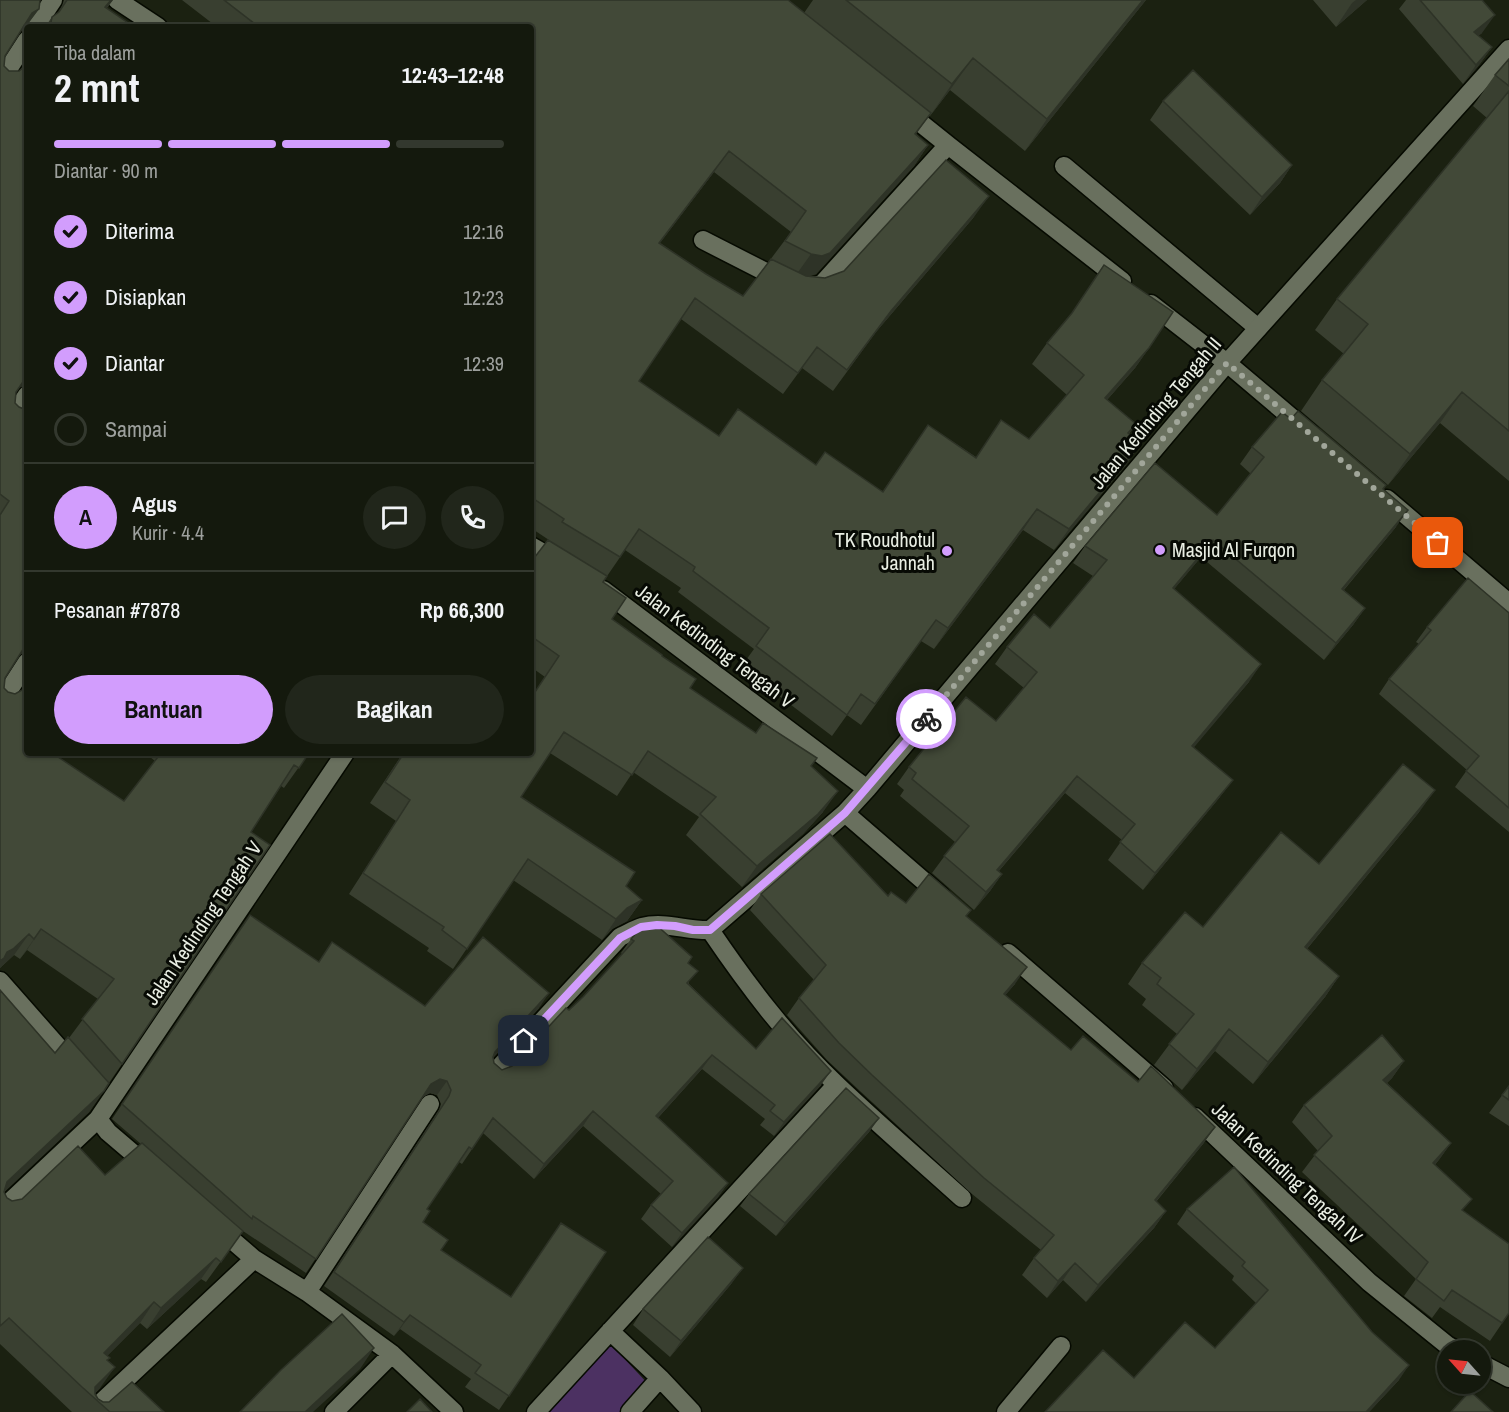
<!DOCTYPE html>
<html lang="id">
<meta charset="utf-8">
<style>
body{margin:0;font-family:"Archivo Narrow",sans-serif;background:#21261b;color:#f1f3f6;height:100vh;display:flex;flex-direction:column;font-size:22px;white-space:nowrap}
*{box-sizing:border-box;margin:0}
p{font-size:20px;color:#9da09d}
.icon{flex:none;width:33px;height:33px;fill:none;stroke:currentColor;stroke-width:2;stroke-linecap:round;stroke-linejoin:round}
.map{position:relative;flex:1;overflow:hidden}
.sheet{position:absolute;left:24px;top:24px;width:510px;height:732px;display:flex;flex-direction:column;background:#14190d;border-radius:6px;box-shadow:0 2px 4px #0004,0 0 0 2px #33382e}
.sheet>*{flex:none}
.needle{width:39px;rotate:297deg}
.fabs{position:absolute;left:1437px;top:1340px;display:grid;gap:12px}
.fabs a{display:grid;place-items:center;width:54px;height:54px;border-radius:50%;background:#14190d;box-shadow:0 2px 4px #0004,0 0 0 2px #33382e;font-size:30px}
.pin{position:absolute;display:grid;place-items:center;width:51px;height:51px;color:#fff;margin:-26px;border-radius:12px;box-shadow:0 3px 9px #0006}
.courier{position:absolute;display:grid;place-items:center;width:60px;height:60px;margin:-30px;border:4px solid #d29dfd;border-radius:50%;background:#fff;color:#222;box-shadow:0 2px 8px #0007}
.overview em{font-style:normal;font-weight:700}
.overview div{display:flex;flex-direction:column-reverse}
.overview{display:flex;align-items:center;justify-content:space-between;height:102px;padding:0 30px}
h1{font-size:39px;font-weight:700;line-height:45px}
.bar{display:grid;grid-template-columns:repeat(4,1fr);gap:9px 6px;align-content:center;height:72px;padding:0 30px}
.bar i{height:8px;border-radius:4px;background:#33382e}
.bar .selected{background:#d29dfd}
.bar p{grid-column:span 4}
.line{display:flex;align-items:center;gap:15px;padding:0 30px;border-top:2px solid #33382e}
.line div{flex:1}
.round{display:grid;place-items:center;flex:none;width:63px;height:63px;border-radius:32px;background:#21261b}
ol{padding:0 30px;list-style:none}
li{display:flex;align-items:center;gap:18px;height:66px}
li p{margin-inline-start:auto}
li .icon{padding:6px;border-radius:50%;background:#d29dfd;color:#111;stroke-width:4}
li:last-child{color:#9da09d}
li i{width:33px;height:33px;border:3px solid #33382e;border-radius:50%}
.action{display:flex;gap:12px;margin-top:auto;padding:12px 30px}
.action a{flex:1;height:69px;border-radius:36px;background:#d29dfd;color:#111;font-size:24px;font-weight:700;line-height:69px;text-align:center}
.action a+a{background:#21261b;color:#f1f3f6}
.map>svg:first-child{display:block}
</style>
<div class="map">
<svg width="1509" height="1412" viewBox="0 0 1509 1412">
<rect width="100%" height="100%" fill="#1b2111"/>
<path fill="#4c3162" d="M 607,1340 L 649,1385 L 624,1412 L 539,1412 Z"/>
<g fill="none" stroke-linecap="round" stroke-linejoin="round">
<defs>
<path id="lane" d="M 903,109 L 948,145
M 1064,166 L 1258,328
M 703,240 L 793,286 L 808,288 L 822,284 L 948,145 L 1122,281
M 1151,304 L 1227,363
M 710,930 C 748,986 788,1039 837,1085 C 878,1124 921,1161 962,1198"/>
<path id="street" d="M 117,0 L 158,27
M 35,27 L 53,0
M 0,82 L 27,40
M 1227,363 L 1311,434
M 11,419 L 27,395
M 1387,499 L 1509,603
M 531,546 L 559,562
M 603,590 L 867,789
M 0,704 L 27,662
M 845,813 L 941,896
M 1008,953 L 1164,1088
M 0,981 L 75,1066
M 494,1073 L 620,937 C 627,934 635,929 642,927 C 665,921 687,931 710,930 L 845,813 L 867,789 L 1227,363 L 1509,49
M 1195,1117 L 1369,1282 L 1447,1345 L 1456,1350
M 98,1119 L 108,1132 L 149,1167
M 0,1211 L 98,1119 L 345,753
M 217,1227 L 254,1259 L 307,1292 L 392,1354 L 454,1412
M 307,1292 L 430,1104
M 610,1331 L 660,1378 L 692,1412
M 1480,1363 L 1509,1378
M 91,1412 L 254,1259
M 334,1412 L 392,1354
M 536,1412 L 836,1085
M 630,1412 L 660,1378
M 1006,1412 L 1061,1346"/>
</defs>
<use href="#lane" stroke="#060a01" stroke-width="21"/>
<use href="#street" stroke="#060a01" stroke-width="21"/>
<use href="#lane" stroke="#69705e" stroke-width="18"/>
<use href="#street" stroke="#69705e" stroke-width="18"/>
</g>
<path fill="#393f30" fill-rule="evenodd" d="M 0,0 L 39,9 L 24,29 L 20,32 L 5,56 L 4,66 L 9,71 L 19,71 L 27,61 L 27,384 L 19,388 L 16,392 L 15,403 L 19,407 L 24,409 L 27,408 L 27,651 L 19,655 L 5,678 L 4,688 L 8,692 L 15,694 L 22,690 L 27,683 L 27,753 L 124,801 L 155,761 L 145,753 L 309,753 L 284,788 L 281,786 L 251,832 L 122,1064 L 89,1112 L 4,1192 L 7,1198 L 12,1201 L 22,1199 L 105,1175 L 141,1144 L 112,1119 L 250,915 L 318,962 L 425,1006 L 539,1008 L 493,1058 L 494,1063 L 502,1070 L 512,1066 L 583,997 L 622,954 L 621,953 L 631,939 L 688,963 L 689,984 L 756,1049 L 821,1085 L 774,1136 L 760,1125 L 765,1119 L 702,1069 L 658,1118 L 728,1183 L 718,1197 L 672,1247 L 641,1219 L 651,1205 L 661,1194 L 583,1126 L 534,1179 L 483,1133 L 462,1164 L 459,1162 L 427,1209 L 423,1222 L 441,1250 L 511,1297 L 606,1252 L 499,1410 L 465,1387 L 471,1379 L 400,1329 L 394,1336 L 324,1286 L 439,1110 L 441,1104 L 437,1095 L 430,1093 L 422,1097 L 306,1273 L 243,1231 L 206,1282 L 201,1279 L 147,1329 L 140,1323 L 107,1356 L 108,1360 L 100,1388 L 95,1393 L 98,1399 L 103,1402 L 164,1412 L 72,1412 L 0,1344 L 0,990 L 55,1053 L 69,1038 L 98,999 L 27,950 L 20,959 L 14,955 L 0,968 Z
M 64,0 L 113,0 L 107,8 L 134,27 L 45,27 L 52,17 L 58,13 L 62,6 Z
M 182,0 L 788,0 L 804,13 L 813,0 L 1146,0 L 1025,151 L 950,90 L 930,116 L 929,116 L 916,134 L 928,145 L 914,166 L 816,274 L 808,276 L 825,278 L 844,271 L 974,217 L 876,332 L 833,391 L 802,368 L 783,394 L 681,319 L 639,381 L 719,436 L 816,465 L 883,491 L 928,425 L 976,457 L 1029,439 L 1067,395 L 1032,364 L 1047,343 L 1149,348 L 1135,368 L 1107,400 L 1136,424 L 1129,434 L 1126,465 L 1054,550 L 1023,530 L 934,649 L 921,641 L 861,725 L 847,715 L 832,736 L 741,667 L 754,649 L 678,592 L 681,588 L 625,550 L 603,582 L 612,619 L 662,656 L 690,688 L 756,733 L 811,766 L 823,812 L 803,834 L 742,887 L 686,835 L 699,817 L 633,772 L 617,796 L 550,753 L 521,797 L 626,886 L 642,900 L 627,921 L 612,929 L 602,940 L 513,880 L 453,969 L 427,951 L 429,948 L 349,894 L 396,821 L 370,803 L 403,753 L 531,753 L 545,677 L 531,667 L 531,562 L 549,540 L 531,528 L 531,27 L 217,27 ZM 714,172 L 791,232 L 743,296 L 706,274 L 660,243 Z
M 1313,0 L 1367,0 L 1336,27 Z
M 1406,0 L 1482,0 L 1482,33 L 1478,36 L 1492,47 L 1479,65 L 1463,84 L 1399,9 Z
M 1509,59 L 1509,481 L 1440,423 L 1388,485 L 1301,411 L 1322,380 L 1344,354 L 1315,330 L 1337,299 L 1487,118 L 1473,106 L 1495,75 Z
M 1163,101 L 1292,165 L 1280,183 L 1250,215 L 1150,120 Z
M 1291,419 L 1383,489 L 1396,527 L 1344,590 L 1365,608 L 1353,625 L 1324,660 L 1201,557 L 1174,589 L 1249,682 L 1193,747 L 1220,797 L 1143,890 L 1108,860 L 1122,840 L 1065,793 L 999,871 L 1002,874 L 990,891 L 974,910 L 932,873 L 955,842 L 900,796 L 904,790 L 897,784 L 909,767 L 996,721 L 1024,688 L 995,664 L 1007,647 L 1050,628 L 1093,576 L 1073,563 L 1085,546 L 1217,515 L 1251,474 L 1240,464 L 1252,447 Z
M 1509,613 L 1509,832 L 1455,787 L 1467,770 L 1379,694 L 1389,679 L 1419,644 L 1416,642 L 1427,627 Z
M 1420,811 L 1307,949 L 1339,976 L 1325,997 L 1253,1084 L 1215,1051 L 1182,1090 L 1154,1065 L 1177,1034 L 1142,1005 L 1146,999 L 1128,984 L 1142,963 L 1203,927 Z
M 761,894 L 888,896 L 906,903 L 966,917 L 1015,984 L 1005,995 L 1071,1050 L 1138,1082 L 1215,1127 L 1203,1144 L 1156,1202 L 1166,1211 L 1154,1228 L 1086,1302 L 1063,1280 L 1047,1298 L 1022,1275 L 1034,1258 L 1041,1250 L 972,1194 L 860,1091 L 827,1060 L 787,1015 L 799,998 L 814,980 L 750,910 Z
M 1404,1061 L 1392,1078 L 1387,1083 L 1451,1143 L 1435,1165 L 1463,1211 L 1509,1313 L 1490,1341 L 1440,1307 L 1432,1318 L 1404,1296 L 1416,1279 L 1302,1172 L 1318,1151 L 1292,1122 L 1304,1105 Z
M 1509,1086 L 1509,1126 L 1489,1113 Z
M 870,1131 L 776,1236 L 740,1206 L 749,1194 Z
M 1187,1209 L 1399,1380 L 1369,1412 L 1045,1412 L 1215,1348 L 1256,1303 L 1232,1280 L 1234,1276 L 1177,1224 Z
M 732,1283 L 670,1357 L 633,1325 L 643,1309 Z"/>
<path fill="#2e3327" d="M 111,0 L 113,0 L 90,27 L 105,7 Z
M 1143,0 L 1146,0 L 1025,151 L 1047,119 Z
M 1356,0 L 1367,0 L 1336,27 L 1352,3 Z
M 39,9 L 24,29 L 18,34 L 32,13 Z
M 1495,15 L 1482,33 L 1461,50 L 1474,32 Z
M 1492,47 L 1479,65 L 1463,84 L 1476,65 Z
M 973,58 L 950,90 L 930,116 L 952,84 Z
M 928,145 L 914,166 L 816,274 L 807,277 L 796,275 L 811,254 Z
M 729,151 L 714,172 L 644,263 L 659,243 Z
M 1292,165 L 1280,183 L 1250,215 L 1262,197 Z
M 989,196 L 974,217 L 876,332 L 833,391 L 891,311 Z
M 1149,348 L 1135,368 L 1090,419 L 1105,398 Z
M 27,376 L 27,384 L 18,388 Z
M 1462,392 L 1440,423 L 1388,485 L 1410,454 Z
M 1140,444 L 1126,465 L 1054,550 L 1069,529 Z
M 1037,509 L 1023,530 L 934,649 L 948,628 Z
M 1408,510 L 1396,527 L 1330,606 L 1342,589 Z
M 1213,540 L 1201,557 L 1160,606 L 1173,588 Z
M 1365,608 L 1353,625 L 1324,660 L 1336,643 Z
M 27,642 L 27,651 L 18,656 Z
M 1261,664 L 1249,682 L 1180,764 L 1192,746 Z
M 1077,776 L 1065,793 L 985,887 L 997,870 Z
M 1233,780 L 1220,797 L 1143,890 L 1155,873 Z
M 1435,790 L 1420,811 L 1291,968 L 1305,947 Z
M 838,791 L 823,812 L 803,834 L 742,887 L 757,866 Z
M 1002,874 L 990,891 L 974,910 L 986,892 Z
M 642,900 L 627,921 L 612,929 L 602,940 L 616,919 L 627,908 Z
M 41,929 L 27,950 L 20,959 Z
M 29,934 L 14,955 L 0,968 L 0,961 L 7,952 Z
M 1027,967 L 1015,984 L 992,1011 L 1004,994 Z
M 1339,976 L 1325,997 L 1253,1084 L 1268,1062 Z
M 549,993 L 539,1008 L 485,1066 L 495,1052 Z
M 1229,1029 L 1215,1051 L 1182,1090 L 1197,1069 Z
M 712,1055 L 702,1069 L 646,1131 L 656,1116 Z
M 1404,1061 L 1392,1078 L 1371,1097 L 1383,1080 Z
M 831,1071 L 821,1085 L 774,1136 L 784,1122 Z
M 440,1079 L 447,1081 L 437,1095 L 430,1093 L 421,1098 L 431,1084 Z
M 104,1091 L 89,1112 L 0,1196 L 7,1182 Z
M 593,1111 L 583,1126 L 534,1179 L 544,1164 Z
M 879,1118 L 870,1131 L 776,1236 L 785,1223 Z
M 1215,1127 L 1203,1144 L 1143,1217 L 1155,1200 Z
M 1451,1143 L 1439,1160 L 1421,1180 L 1433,1163 Z
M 728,1183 L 718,1197 L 672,1247 L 682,1233 Z
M 1166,1211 L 1154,1228 L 1086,1302 L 1098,1285 Z
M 216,1258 L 201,1279 L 147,1329 L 161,1308 Z
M 1075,1263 L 1063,1280 L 1047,1298 L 1058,1281 Z
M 743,1268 L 732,1283 L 670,1357 L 681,1341 Z
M 154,1302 L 140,1323 L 90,1373 L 104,1353 Z
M 410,1315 L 400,1329 L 394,1336 L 404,1322 Z
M 374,1348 L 360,1369 L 313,1412 L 305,1412 Z
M 1409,1365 L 1399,1380 L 1369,1412 L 1366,1412 Z
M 115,1367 L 100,1388 L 92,1396 L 95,1387 Z"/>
<path fill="#424938" stroke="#2e3327" stroke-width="1.5" d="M 0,0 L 40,0 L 39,9 L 32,13 L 5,56 L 4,66 L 9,71 L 19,71 L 24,67 L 27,63 L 27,376 L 16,392 L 15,403 L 19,407 L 24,409 L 27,408 L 27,643 L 5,678 L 4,688 L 8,692 L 15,694 L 24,689 L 27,685 L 27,753 L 52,753 L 124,801 L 161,753 L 309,753 L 299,768 L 294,765 L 251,832 L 270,845 L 122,1064 L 82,1019 L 114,979 L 41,929 L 34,939 L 29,934 L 13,949 L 7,952 L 4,958 L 0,961 L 0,515 L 9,501 L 0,494 Z
M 67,0 L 111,0 L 105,7 L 134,27 L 50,27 L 52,17 L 59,12 Z
M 224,0 L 788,0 L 931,113 L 915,134 L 928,145 L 830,253 L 822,256 L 811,254 L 785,241 L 806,211 L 729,151 L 659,243 L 706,274 L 743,296 L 771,259 L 806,276 L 825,278 L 844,271 L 946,160 L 989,196 L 891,311 L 847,370 L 817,347 L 798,373 L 695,298 L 639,381 L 719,436 L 738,409 L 816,465 L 825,452 L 883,492 L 928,425 L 976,458 L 1001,420 L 1029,439 L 1084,375 L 1047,343 L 1072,313 L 1104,265 L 1173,312 L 1149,348 L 1105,398 L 1136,424 L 1128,433 L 1140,444 L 1069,529 L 1037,509 L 948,628 L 936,620 L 875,704 L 861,694 L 847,715 L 756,646 L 769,628 L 693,571 L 695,567 L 639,529 L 620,557 L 562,522 L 564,519 L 531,497 L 531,27 L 259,27 Z
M 846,0 L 1143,0 L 1047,119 L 973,58 L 952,84 Z
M 1420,0 L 1482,0 L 1495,15 L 1474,32 L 1492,47 L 1476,65 Z
M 1509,59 L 1509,86 L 1495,75 Z
M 1193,70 L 1292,165 L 1262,197 L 1163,101 Z
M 1509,91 L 1509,431 L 1462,392 L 1410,454 L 1322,380 L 1368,324 L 1337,299 Z
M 1298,411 L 1386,485 L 1383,489 L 1408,510 L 1342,589 L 1365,608 L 1336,643 L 1213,540 L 1173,588 L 1261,664 L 1192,746 L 1233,780 L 1155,873 L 1120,842 L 1135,824 L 1077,776 L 997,870 L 1002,874 L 986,892 L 944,856 L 969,826 L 912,779 L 916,773 L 909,767 L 966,697 L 996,721 L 1037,672 L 1007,647 L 1034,614 L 1050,628 L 1107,560 L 1085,546 L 1155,463 L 1217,515 L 1264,457 L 1252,447 L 1282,412 L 1291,419 Z
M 548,540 L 607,576 L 603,582 L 626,598 L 612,619 L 662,655 L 662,656 L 696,679 L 690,688 L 756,733 L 763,723 L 817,758 L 811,766 L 838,791 L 818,814 L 757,866 L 700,814 L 716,797 L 648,751 L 632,775 L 564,732 L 521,797 L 635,872 L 626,886 L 642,900 L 627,908 L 616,919 L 528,859 L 467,949 L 442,930 L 444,927 L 363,873 L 410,800 L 385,782 L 404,753 L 531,753 L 531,698 L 559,656 L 531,636 L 531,562 Z
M 1468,578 L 1509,613 L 1509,808 L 1466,771 L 1479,756 L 1389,679 L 1431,630 L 1427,627 Z
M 1403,764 L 1435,790 L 1305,947 L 1339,976 L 1268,1062 L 1229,1029 L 1197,1069 L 1169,1044 L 1194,1014 L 1157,984 L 1161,978 L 1142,963 L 1185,912 L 1203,927 L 1281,832 L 1319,864 Z
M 830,834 L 888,896 L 891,892 L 906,903 L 929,874 L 971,910 L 966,916 L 1027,967 L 1004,994 L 1071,1050 L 1083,1036 L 1138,1082 L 1151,1066 L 1215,1127 L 1155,1200 L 1166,1211 L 1098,1285 L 1075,1263 L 1058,1281 L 1034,1258 L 1054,1235 L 984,1178 L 872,1075 L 839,1043 L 799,998 L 826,965 L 761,894 Z
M 250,915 L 319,962 L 332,942 L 425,1006 L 483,937 L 549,993 L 495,1052 L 493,1057 L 494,1063 L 502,1070 L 512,1066 L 566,1008 L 569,1010 L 583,997 L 634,941 L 631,939 L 637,932 L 655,924 L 692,957 L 688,963 L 698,971 L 687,983 L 756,1049 L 782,1018 L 831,1071 L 784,1122 L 770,1111 L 775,1105 L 712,1055 L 656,1116 L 728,1183 L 682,1233 L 651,1205 L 673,1181 L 593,1111 L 544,1164 L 493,1118 L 472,1149 L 469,1147 L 427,1209 L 430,1211 L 423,1222 L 448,1240 L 441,1250 L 511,1297 L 561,1223 L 606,1252 L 509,1396 L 475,1373 L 481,1365 L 410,1315 L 404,1322 L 334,1272 L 449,1096 L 451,1090 L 447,1081 L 440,1079 L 431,1084 L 316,1259 L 253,1216 L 252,1219 L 122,1104 Z
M 0,990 L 55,1053 L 68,1037 L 109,1083 L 104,1091 L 7,1182 L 4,1192 L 7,1198 L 12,1201 L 22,1199 L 78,1146 L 105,1175 L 142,1143 L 243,1231 L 221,1262 L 216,1258 L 161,1308 L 154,1302 L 104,1353 L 110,1358 L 107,1360 L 115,1367 L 95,1387 L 95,1394 L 98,1399 L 103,1402 L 109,1402 L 132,1382 L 164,1412 L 110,1412 L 82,1387 L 9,1318 L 0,1326 Z
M 1382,1035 L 1404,1061 L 1383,1080 L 1451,1143 L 1433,1163 L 1472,1199 L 1462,1210 L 1509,1244 L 1509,1313 L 1502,1323 L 1452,1290 L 1444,1301 L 1416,1279 L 1428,1262 L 1314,1155 L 1332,1136 L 1304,1105 Z
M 1509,1086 L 1509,1100 L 1502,1095 Z
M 846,1088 L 879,1118 L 785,1223 L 749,1194 Z
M 1234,1167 L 1372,1332 L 1409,1365 L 1366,1412 L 1045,1412 L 1103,1350 L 1134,1378 L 1185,1322 L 1215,1348 L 1268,1290 L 1242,1266 L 1245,1262 L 1187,1209 Z
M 708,1237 L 743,1268 L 681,1341 L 643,1309 Z
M 342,1314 L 374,1348 L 305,1412 L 240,1412 L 281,1370 Z
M 1470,1391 L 1493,1412 L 1451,1412 Z
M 420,1399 L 432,1412 L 407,1412 Z"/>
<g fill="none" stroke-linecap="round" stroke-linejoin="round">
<path stroke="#a1a69a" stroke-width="6" stroke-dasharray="0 10.8" d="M 926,719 L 1227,363 L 1438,543"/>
<path stroke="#d29dfd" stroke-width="8" d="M 524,1041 L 620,938 L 641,927 L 657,925 L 675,926 L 693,930 L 710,930 L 845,813 L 926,719"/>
</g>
<g fill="#d29dfd" stroke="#070a04" stroke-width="2">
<circle cx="1160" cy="550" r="6"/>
<circle cx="947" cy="551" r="6"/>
</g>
<g text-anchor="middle" stroke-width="6" stroke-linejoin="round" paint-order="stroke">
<g font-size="20" fill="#e9eee3" stroke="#070a04">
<text transform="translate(1156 413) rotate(-50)" y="7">Jalan Kedinding Tengah II</text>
<text transform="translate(715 646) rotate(37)" y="7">Jalan Kedinding Tengah V</text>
<text transform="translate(203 923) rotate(-56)" y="7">Jalan Kedinding Tengah V</text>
<text transform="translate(1287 1173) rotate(43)" y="7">Jalan Kedinding Tengah IV</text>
</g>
<g font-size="20" fill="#e9eee3" stroke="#070a04" text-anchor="end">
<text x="935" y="547">TK Roudhotul<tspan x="935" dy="23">Jannah</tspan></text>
<text x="1172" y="557" text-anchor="start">Masjid Al Furqon</text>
</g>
</g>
</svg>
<div class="fabs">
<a><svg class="needle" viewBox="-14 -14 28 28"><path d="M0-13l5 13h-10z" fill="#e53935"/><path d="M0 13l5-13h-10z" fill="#9da09d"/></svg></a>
</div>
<div class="pin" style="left:1438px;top:543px;background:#ea580c"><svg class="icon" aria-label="bag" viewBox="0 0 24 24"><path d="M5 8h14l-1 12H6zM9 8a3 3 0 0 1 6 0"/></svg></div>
<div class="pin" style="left:524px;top:1041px;background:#1f2937"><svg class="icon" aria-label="home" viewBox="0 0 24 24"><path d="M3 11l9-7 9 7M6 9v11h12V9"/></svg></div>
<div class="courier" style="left:926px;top:719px"><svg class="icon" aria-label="bike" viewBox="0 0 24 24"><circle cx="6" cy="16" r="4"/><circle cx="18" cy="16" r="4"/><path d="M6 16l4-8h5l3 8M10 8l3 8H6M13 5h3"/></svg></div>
<section class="sheet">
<div class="overview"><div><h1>2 mnt</h1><p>Tiba dalam</p></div><em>12:43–12:48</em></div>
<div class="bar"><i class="selected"></i><i class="selected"></i><i class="selected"></i><i></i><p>Diantar · 90 m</p></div>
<ol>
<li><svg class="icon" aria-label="check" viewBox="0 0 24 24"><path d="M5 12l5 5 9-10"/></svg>Diterima<p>12:16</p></li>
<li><svg class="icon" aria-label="check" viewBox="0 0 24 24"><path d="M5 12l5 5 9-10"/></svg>Disiapkan<p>12:23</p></li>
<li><svg class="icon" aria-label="check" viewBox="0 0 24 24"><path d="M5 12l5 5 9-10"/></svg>Diantar<p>12:39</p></li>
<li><i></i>Sampai</li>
</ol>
<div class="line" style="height:108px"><b class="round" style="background:#d29dfd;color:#111">A</b><div><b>Agus</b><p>Kurir · 4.4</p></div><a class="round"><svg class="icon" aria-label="chat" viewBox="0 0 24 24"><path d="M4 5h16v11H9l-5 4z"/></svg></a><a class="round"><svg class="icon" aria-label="phone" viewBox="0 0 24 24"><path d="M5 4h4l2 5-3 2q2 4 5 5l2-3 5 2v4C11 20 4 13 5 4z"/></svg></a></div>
<div class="line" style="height:78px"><div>Pesanan #7878</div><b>Rp 66,300</b></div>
<div class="action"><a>Bantuan</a><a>Bagikan</a></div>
</section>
</div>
